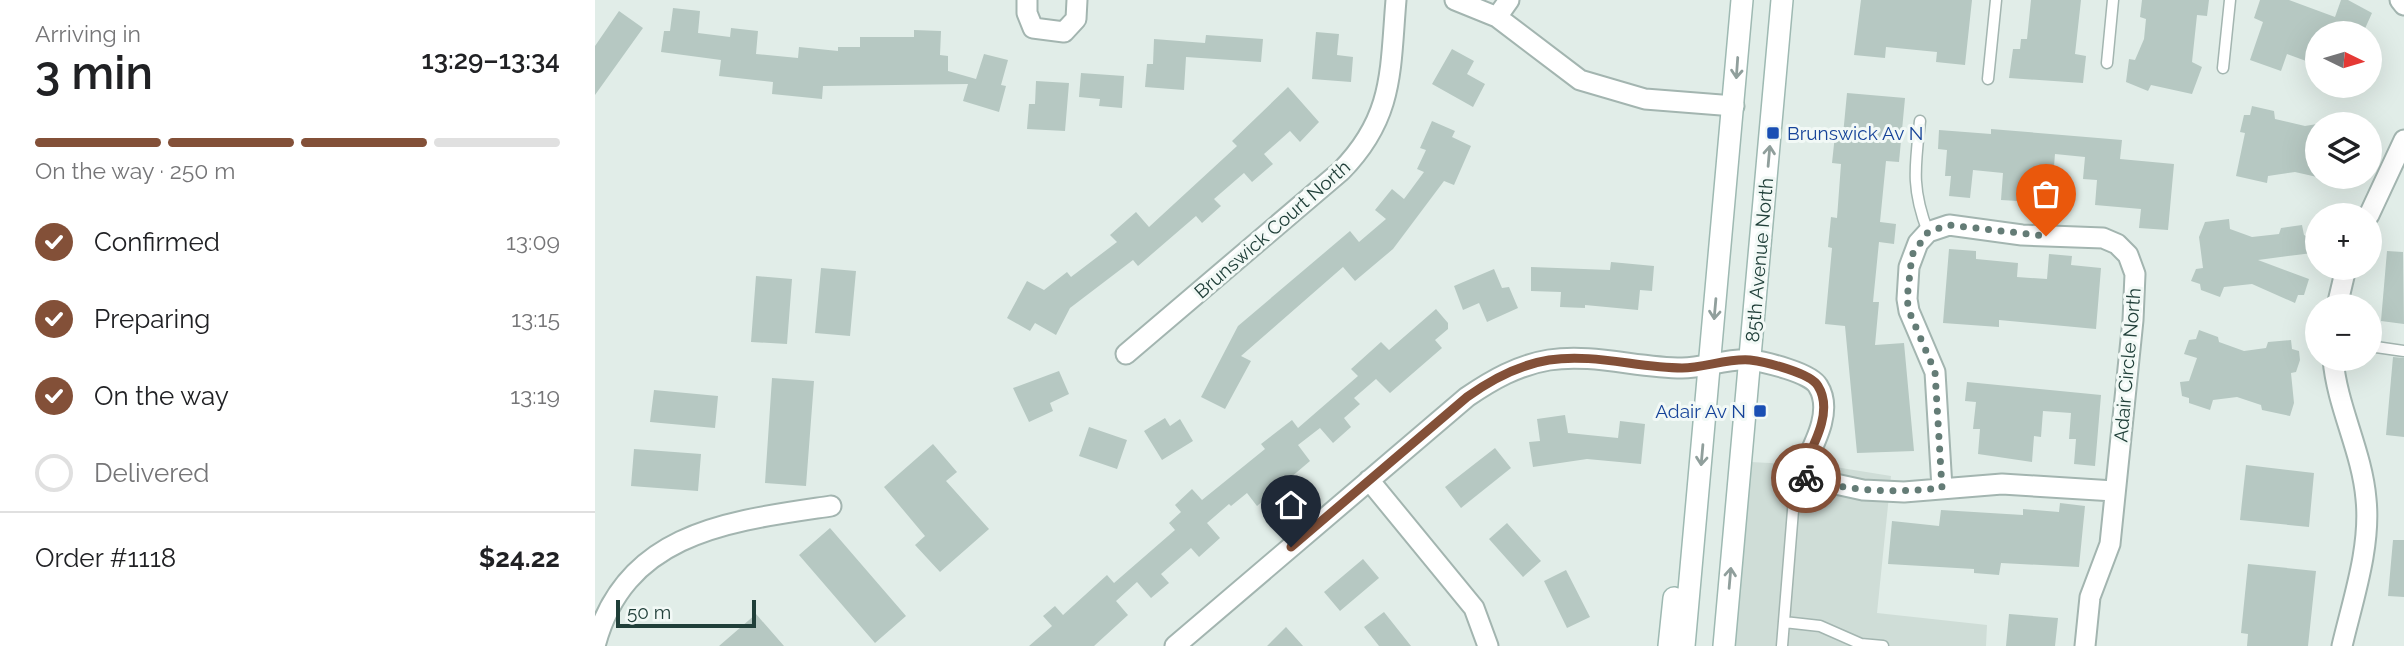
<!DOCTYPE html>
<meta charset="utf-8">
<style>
body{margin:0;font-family:Raleway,sans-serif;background:#f2f2f2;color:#202124;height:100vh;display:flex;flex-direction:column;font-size:26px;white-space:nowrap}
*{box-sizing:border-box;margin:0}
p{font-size:23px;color:#757577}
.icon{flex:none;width:38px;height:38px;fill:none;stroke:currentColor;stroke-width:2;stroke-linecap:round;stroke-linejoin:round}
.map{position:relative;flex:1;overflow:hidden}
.panel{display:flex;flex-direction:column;background:#fff;width:595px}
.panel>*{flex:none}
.needle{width:46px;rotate:95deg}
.tools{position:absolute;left:1710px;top:21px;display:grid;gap:14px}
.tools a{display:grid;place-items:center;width:77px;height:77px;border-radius:50%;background:#fff;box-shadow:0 7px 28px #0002;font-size:35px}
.scale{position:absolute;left:21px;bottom:18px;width:140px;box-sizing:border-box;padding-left:7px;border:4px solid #203f39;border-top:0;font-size:19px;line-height:24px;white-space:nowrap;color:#203f39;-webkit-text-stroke:5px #f2f9f6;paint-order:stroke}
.pin{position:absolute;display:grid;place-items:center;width:60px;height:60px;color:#fff;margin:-72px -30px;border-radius:50% 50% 50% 0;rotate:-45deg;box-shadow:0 0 7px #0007}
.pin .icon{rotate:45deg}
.courier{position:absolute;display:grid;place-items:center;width:70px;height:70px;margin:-35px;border:5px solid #835038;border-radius:50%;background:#fff;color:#222;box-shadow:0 2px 9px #0007}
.summary em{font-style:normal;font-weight:600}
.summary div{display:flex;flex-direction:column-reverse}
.summary{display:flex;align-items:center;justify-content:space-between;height:119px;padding:0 35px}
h1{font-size:46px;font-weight:600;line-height:52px}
.bar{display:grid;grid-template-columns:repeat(4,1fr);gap:10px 7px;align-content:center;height:84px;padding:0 35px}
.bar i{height:9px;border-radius:5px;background:#e0e0e0}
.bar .on{background:#835038}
.bar p{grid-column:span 4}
.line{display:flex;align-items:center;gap:18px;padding:0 35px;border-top:2px solid #e0e0e0}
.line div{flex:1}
ol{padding:0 35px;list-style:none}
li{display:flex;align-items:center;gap:21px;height:77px}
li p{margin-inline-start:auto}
li .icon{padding:7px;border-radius:50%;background:#835038;color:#fff;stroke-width:4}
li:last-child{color:#757577}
li i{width:38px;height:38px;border:4px solid #e0e0e0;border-radius:50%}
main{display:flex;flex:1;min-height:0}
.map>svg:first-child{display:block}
</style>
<main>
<section class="panel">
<div class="summary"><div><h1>3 min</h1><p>Arriving in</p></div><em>13:29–13:34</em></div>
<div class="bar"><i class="on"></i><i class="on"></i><i class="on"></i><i></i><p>On the way · 250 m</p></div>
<ol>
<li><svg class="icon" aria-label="check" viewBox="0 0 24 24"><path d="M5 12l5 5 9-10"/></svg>Confirmed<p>13:09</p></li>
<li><svg class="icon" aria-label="check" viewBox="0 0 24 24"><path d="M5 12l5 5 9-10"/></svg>Preparing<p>13:15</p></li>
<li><svg class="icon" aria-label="check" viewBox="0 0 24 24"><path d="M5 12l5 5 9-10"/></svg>On the way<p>13:19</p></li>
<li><i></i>Delivered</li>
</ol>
<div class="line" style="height:91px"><div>Order #1118</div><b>$24.22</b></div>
</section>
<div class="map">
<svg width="1809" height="646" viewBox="0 0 1809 646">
<rect width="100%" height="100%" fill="#e1ede8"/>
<path fill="#cfddd7" d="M 1155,462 L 1234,466 L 1296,476 L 1282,613 L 1392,625 L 1391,646 L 1140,646 Z"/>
<path fill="#b6c8c2" d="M 1266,0 L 1377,0 L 1370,65 L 1341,62 L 1342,52 L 1291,47 L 1290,58 L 1259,55 Z
M 1436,0 L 1486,0 L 1480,54 L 1491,56 L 1488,83 L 1414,78 L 1418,49 L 1425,49 L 1426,39 L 1432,39 Z
M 1547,0 L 1614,0 L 1612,16 L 1602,15 L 1597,62 L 1607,67 L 1597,94 L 1556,85 L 1553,91 L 1531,82 L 1534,59 L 1540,60 L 1549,39 L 1551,19 L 1545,17 Z
M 1665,0 L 1694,0 L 1740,17 L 1746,0 L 1753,0 L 1777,13 L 1768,33 L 1722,33 L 1722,65 L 1692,54 L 1686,71 L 1655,60 L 1668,22 L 1659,18 Z
M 78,8 L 105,11 L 103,33 L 135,37 L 136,28 L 163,31 L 161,54 L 203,58 L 204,47 L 243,51 L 243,47 L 265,47 L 265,37 L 319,37 L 319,30 L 346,31 L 345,55 L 353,56 L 353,71 L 381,79 L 389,54 L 413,60 L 406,85 L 411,86 L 404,112 L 368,101 L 373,84 L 228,86 L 227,99 L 177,94 L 178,82 L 124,76 L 126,60 L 66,52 L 69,31 L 75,31 Z
M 24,11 L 48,28 L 0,95 L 0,46 Z
M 721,32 L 744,34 L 742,55 L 758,57 L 756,82 L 717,79 Z
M 611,35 L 668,39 L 666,62 L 591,57 L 589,90 L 550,87 L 552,64 L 558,64 L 559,39 L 610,43 Z
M 857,49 L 879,61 L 872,74 L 890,84 L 878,107 L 837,84 Z
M 486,73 L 529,76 L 527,108 L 504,106 L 505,99 L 484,97 Z
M 441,81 L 474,83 L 470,131 L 432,129 L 434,104 L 440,104 Z
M 693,87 L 724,122 L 705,142 L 695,131 L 669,154 L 678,164 L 657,182 L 649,173 L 619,199 L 626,206 L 607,223 L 601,216 L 543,266 L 538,260 L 475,308 L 461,335 L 440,323 L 435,331 L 412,318 L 432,281 L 449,290 L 472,272 L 476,277 L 522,242 L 515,235 L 541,212 L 554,227 L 642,146 L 637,141 Z
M 1252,93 L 1310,98 L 1304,162 L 1291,161 L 1285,222 L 1301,224 L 1299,244 L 1284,242 L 1278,302 L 1284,302 L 1280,345 L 1309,343 L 1319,451 L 1262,453 L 1250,326 L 1230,324 L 1237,248 L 1233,247 L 1236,217 L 1242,218 L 1246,164 L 1237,163 L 1240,135 L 1248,135 Z
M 1657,106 L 1679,111 L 1680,119 L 1710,126 L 1722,124 L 1722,177 L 1700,172 L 1673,176 L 1672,183 L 1641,176 L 1650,133 L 1645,132 L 1649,115 L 1655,115 Z
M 837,121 L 860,131 L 857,137 L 876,146 L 859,185 L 849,181 L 798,249 L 760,281 L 748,267 L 646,356 L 656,361 L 630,409 L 606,397 L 643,326 L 755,231 L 764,242 L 791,219 L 780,210 L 797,189 L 809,199 L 829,172 L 822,169 L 831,150 L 825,148 Z
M 1396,129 L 1527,140 L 1525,159 L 1579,164 L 1573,230 L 1544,228 L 1546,209 L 1500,205 L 1502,180 L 1488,179 L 1490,157 L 1460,154 L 1456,203 L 1406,200 L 1408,173 L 1378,170 L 1375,198 L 1354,196 L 1356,176 L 1350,176 L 1352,150 L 1343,149 L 1344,130 L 1396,134 Z
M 1634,219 L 1635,229 L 1657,237 L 1684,234 L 1686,228 L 1707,225 L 1709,235 L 1715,238 L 1717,253 L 1663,260 L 1714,279 L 1709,295 L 1703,295 L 1700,303 L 1657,284 L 1629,287 L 1625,297 L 1606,290 L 1605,284 L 1596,281 L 1601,269 L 1608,268 L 1604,237 L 1610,222 Z
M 1354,249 L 1381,251 L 1381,259 L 1423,263 L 1422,277 L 1452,279 L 1454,254 L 1477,256 L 1476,265 L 1506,268 L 1501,329 L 1404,320 L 1404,327 L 1348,323 Z
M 1792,251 L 1808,252 L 1809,324 L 1786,321 Z
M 1016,262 L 1059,266 L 1057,291 L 1045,290 L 1043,310 L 990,305 L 990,308 L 965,307 L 966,292 L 936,291 L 936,267 L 1015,270 Z
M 226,268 L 261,271 L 255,336 L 220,333 Z
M 899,269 L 907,288 L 914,287 L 923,308 L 892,322 L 884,303 L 868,310 L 859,286 Z
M 161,276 L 197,279 L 192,344 L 156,342 Z
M 841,309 L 853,323 L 853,329 L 840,340 L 847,348 L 795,393 L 781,379 L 759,398 L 765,404 L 749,418 L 756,427 L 738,443 L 725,428 L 703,445 L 715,461 L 662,506 L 652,493 L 636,506 L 634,504 L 612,523 L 625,538 L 604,557 L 596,548 L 566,574 L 574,583 L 556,598 L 542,582 L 521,601 L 533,615 L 499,646 L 434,646 L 457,626 L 448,616 L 460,606 L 468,615 L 512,575 L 519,583 L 580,530 L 574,523 L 586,512 L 580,505 L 597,489 L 607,500 L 670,449 L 666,444 L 697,420 L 703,428 L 763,376 L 756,369 L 786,342 L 794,350 Z
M 1604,330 L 1623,337 L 1624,342 L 1649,351 L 1671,348 L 1673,342 L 1696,340 L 1697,349 L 1704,351 L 1705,360 L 1701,372 L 1696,373 L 1699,403 L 1695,416 L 1667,410 L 1666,405 L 1642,397 L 1618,400 L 1615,410 L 1594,403 L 1594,398 L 1587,396 L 1585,382 L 1594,381 L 1602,358 L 1589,354 L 1594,340 L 1601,339 Z
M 1798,357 L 1809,358 L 1809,437 L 1791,435 Z
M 464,371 L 474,394 L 455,403 L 458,411 L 434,422 L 418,388 Z
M 177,378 L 219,381 L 211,486 L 170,483 Z
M 1372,382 L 1506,395 L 1500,466 L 1479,464 L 1481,439 L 1474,439 L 1476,413 L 1448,411 L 1446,437 L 1439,436 L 1437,462 L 1383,454 L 1385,429 L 1378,429 L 1381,402 L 1370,401 Z
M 59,390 L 123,396 L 120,428 L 55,422 Z
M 970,415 L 973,433 L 1023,438 L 1025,421 L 1050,424 L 1046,464 L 992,459 L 938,467 L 934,442 L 945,441 L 942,419 Z
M 570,418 L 575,426 L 585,419 L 598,441 L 567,460 L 549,431 Z
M 494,427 L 532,440 L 522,469 L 484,456 Z
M 338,444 L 362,472 L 351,481 L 394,529 L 345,572 L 320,545 L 330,536 L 289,487 Z
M 900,448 L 916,468 L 866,508 L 850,487 Z
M 39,449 L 106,454 L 103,491 L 36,486 Z
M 1651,465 L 1719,473 L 1714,527 L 1645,520 Z
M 1465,503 L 1490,506 L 1484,567 L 1406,563 L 1404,575 L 1379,573 L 1379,569 L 1293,564 L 1297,521 L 1344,526 L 1346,510 L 1428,515 L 1428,509 L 1464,512 Z
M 912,523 L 946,561 L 928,577 L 894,539 Z
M 235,528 L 311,616 L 280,643 L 204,555 Z
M 1798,540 L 1809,540 L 1809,597 L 1793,596 Z
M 768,559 L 784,578 L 745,611 L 729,592 Z
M 1653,564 L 1721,571 L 1713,646 L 1652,646 L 1653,634 L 1646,633 Z
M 971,570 L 995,617 L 972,628 L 949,581 Z
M 789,612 L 816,646 L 784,646 L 769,627 Z
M 161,614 L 189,646 L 124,646 Z
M 1414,614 L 1463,618 L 1460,646 L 1411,646 Z
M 691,627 L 708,646 L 672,646 Z"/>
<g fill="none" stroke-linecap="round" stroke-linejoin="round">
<defs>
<path id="service" d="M 1512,63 L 1518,0
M 1628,68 L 1635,0
M 1393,79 L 1401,0
M 1325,121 C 1320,167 1316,188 1333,232
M 1774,346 L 1809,351
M 1189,622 L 1225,626 L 1266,644 L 1288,646
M 1187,646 L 1199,498 L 1204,476"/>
<path id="minor" d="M 432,0 L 432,13 L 438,28 L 469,32 L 481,19 L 482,0
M 860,0 L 902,17 L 985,80 L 1050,99 L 1139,106
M 1805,0 L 1809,5
M 902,17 L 914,0
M 1774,215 L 1809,140
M 1742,306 L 1751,268
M 531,354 L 746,171 C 799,117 795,71 801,0
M 1738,359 C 1742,407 1767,451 1771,499 C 1776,547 1758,599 1747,646
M 774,480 L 879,608 L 893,646
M 1347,488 L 1340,372 L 1314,311 L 1312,299 L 1314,267 L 1323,243 L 1333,232 L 1354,225 L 1427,235 L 1508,238 L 1522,244 L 1533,255 L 1540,274 L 1538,320 L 1515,544 L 1495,597 L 1490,646
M 0,646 C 30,531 136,521 236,506
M 580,646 L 872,397 C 897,380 923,365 954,360 C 997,353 1043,368 1087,368 C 1109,368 1133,358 1155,360 C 1171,362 1216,373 1223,386 C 1240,413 1215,451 1204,476 L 1268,490 L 1309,492 L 1407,484 L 1519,491"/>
<path id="secondary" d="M 1074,646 L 1079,598
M 1089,646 L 1147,0
M 1129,646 L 1187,0"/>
</defs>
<use href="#service" stroke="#a3b5b0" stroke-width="13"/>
<use href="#minor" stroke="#a3b5b0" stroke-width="23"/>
<use href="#secondary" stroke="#9eb9b2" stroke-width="24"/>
<use href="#service" stroke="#fff" stroke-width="10"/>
<use href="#minor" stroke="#fff" stroke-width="19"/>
<use href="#secondary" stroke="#fff" stroke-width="21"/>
</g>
<defs><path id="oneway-shaft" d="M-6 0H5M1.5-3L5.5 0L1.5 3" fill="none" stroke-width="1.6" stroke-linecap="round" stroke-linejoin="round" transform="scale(1.75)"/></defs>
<g stroke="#909f9c">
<use href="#oneway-shaft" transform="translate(1142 68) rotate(94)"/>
<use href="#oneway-shaft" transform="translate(1174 156) rotate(-85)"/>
<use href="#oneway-shaft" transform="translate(1120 309) rotate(95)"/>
<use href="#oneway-shaft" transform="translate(1107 455) rotate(95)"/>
<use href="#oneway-shaft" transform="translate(1135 578) rotate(-85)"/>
</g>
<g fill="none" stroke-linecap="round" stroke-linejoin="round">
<path stroke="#647c76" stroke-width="7" stroke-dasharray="0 12.6" d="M 1211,478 C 1256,492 1301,493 1347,488 L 1340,372 L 1314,311 L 1312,299 L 1317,255 L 1333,232 L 1354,225 L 1451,236"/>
<path stroke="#835038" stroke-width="9" d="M 696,547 L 872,397 C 897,379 923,365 954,360 C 998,353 1043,368 1087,368 C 1109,368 1133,358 1155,360 C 1171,362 1216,373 1223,386 C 1240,413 1215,451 1204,476 L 1211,478"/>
</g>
<g fill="#1a4fb4" stroke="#f2f9f6" stroke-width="2.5">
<rect x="1171" y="126" width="14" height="14" rx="3.5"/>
<rect x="1158" y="404" width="14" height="14" rx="3.5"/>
</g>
<g text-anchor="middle" stroke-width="6" stroke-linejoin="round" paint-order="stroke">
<g font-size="19" fill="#164399" stroke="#f2f9f6" text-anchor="start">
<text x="1192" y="140">Brunswick Av N</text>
<text x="1151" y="418" text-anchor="end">Adair Av N</text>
</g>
<g font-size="19" fill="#203f39" stroke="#f2f9f6">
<text transform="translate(677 229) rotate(-41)" y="7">Brunswick Court North</text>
<text transform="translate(1164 260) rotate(-85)" y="7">85th Avenue North</text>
<text transform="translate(1532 365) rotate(-85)" y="7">Adair Circle North</text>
</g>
</g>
</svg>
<div class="tools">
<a><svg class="needle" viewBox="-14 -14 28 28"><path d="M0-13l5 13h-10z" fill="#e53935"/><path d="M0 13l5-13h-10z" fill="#757577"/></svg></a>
<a><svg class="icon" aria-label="layers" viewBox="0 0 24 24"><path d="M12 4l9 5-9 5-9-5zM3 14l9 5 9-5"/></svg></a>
<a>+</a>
<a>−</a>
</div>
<div class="scale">50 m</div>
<div class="pin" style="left:1451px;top:236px;background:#ea580c"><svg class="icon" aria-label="bag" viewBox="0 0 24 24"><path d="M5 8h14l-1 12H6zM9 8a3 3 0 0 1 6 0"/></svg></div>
<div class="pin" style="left:696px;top:547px;background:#1f2937"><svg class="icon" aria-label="home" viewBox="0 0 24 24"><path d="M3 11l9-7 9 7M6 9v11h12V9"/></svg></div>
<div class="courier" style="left:1211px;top:478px"><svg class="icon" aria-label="bike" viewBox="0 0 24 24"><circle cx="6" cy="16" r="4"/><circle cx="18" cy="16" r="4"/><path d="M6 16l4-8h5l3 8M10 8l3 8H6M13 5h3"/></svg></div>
</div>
</main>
